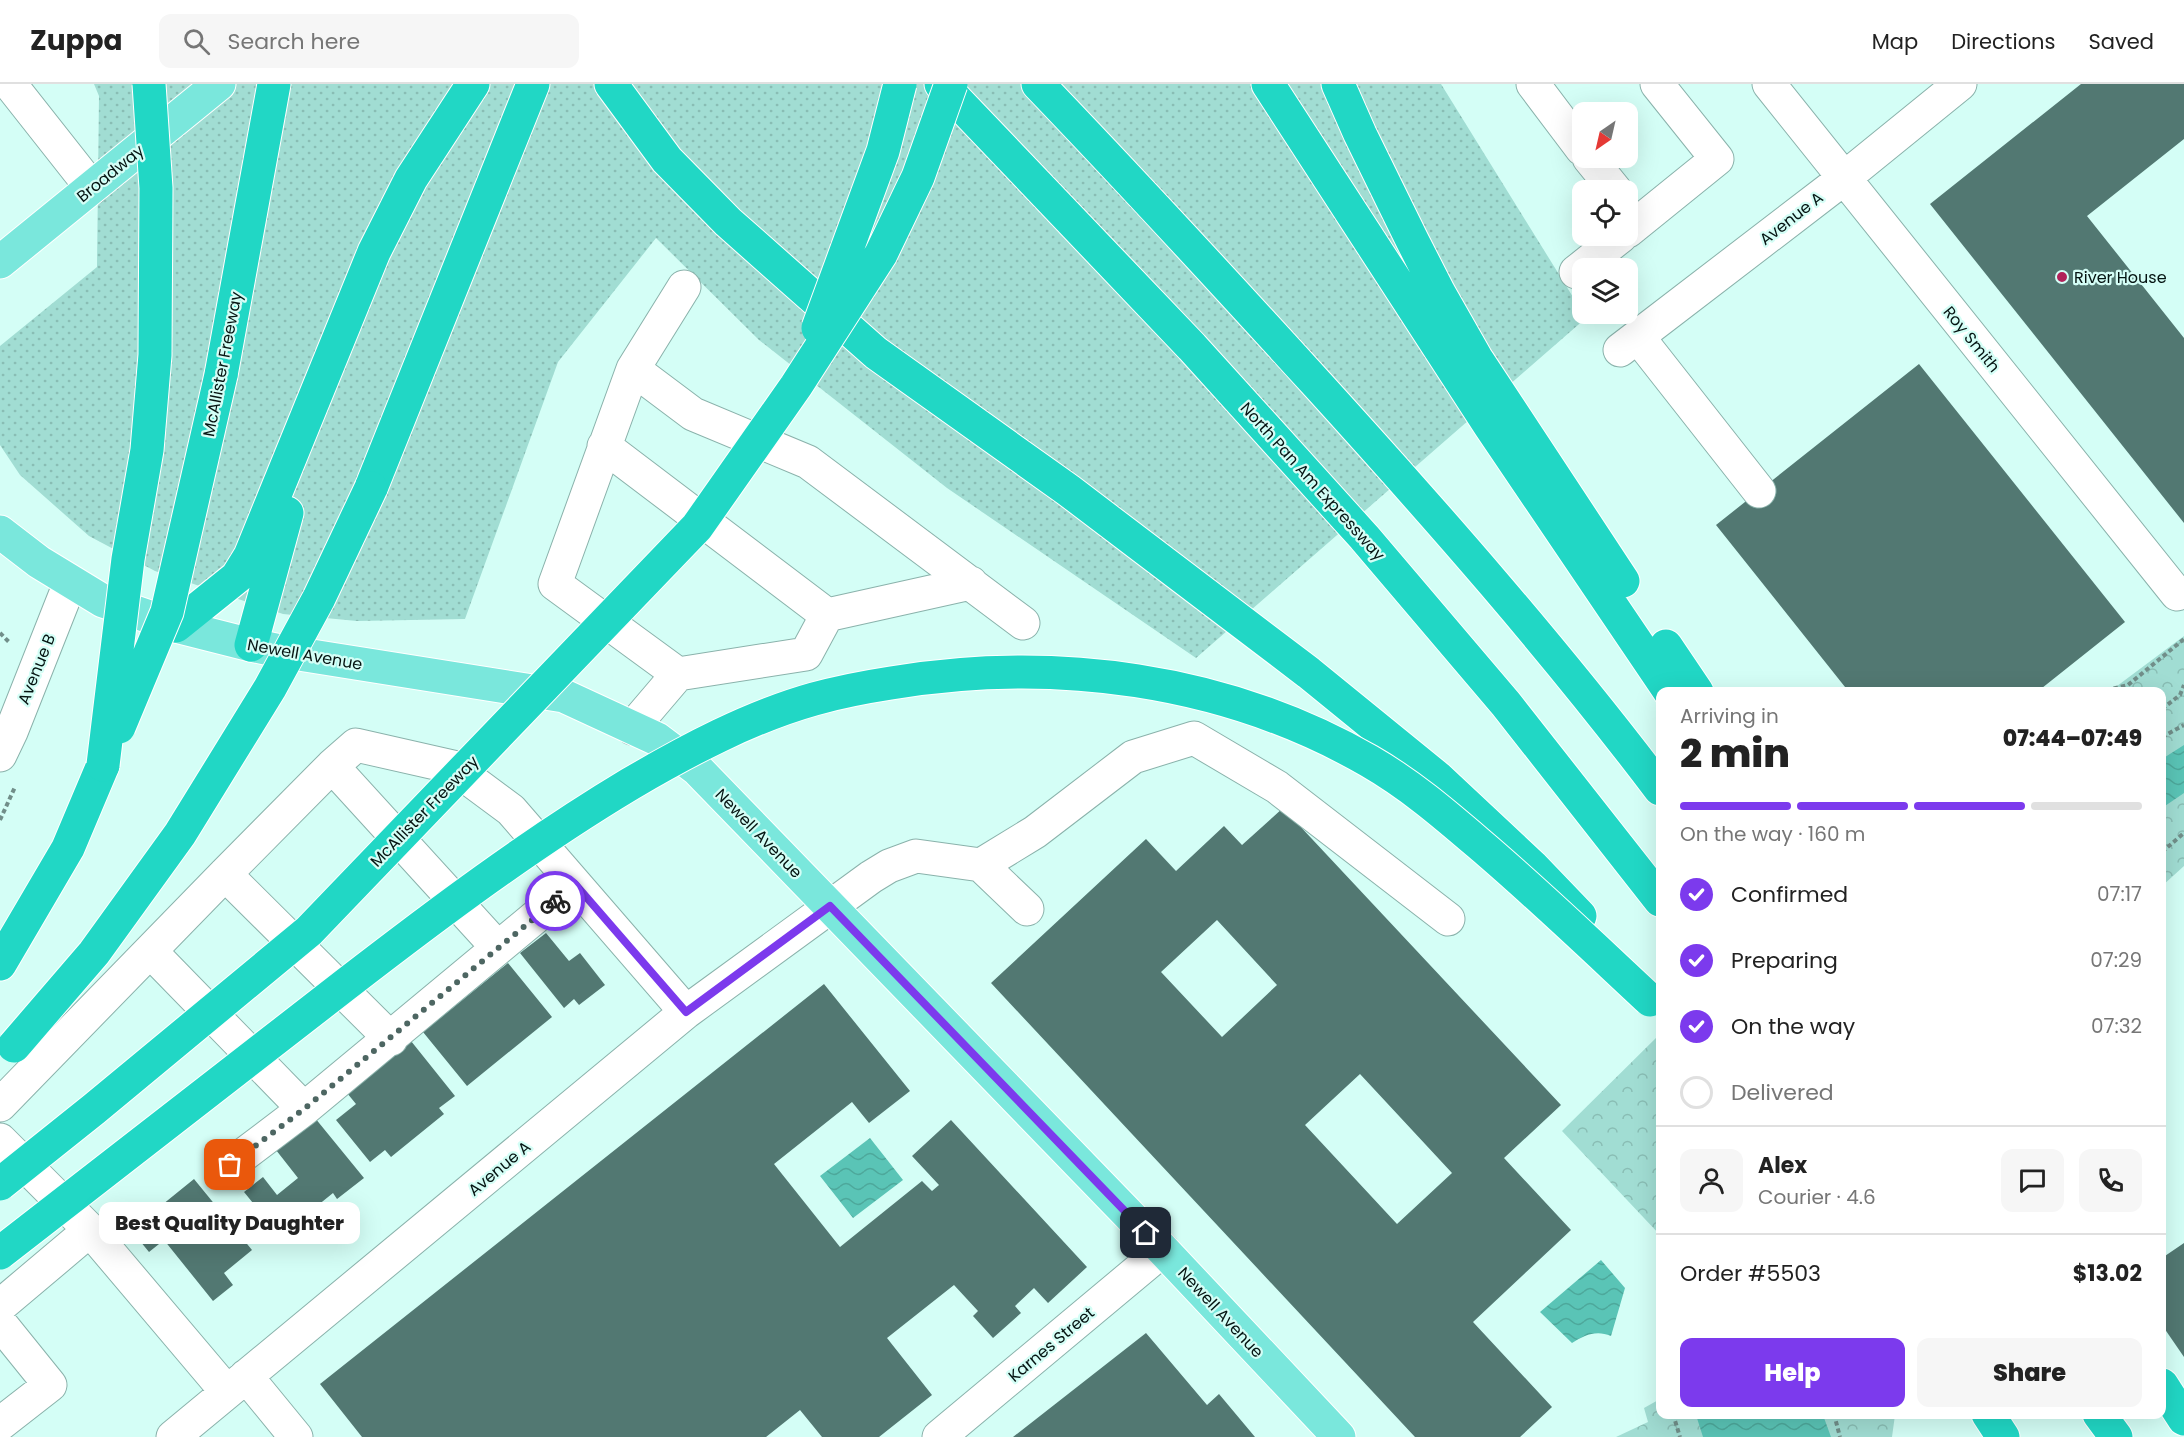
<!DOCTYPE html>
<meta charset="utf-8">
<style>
body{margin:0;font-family:Poppins,sans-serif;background:#f6f6f6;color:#222;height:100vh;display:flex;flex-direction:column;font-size:22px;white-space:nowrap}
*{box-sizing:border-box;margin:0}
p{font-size:20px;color:#767676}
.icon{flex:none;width:33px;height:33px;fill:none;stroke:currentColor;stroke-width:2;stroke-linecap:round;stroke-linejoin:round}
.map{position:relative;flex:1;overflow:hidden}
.details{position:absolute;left:1656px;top:603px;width:510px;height:732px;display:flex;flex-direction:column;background:#fff;border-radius:12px;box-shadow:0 6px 24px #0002}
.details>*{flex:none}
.needle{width:39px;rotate:214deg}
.controls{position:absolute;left:1572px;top:18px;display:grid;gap:12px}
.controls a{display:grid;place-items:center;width:66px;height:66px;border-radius:12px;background:#fff;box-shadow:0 6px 24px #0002;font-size:30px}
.pin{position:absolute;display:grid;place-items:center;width:51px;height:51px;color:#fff;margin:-26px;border-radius:12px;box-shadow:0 3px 9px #0006}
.courier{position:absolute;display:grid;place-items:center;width:60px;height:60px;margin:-30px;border:4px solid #7c3aed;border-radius:50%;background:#fff;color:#222;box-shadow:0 2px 8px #0007}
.bubble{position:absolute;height:42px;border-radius:12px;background:#fff;box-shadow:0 6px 24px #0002;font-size:20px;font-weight:800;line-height:42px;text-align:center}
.headline em{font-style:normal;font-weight:800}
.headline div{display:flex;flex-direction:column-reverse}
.headline{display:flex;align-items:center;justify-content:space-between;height:102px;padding:0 24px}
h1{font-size:39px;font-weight:800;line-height:45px}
.bar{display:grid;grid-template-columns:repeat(4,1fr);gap:9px 6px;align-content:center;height:72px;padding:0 24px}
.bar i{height:8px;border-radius:4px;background:#e0e0e0}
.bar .current{background:#7c3aed}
.bar p{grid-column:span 4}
.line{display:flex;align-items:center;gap:15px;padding:0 24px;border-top:2px solid #e0e0e0}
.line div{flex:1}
.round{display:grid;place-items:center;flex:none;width:63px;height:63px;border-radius:12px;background:#f6f6f6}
ol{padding:0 24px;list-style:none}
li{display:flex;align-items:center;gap:18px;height:66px}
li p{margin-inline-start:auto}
li .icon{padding:6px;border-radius:50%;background:#7c3aed;color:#fff;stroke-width:4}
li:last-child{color:#767676}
li i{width:33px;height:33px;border:3px solid #e0e0e0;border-radius:50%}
.cta{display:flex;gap:12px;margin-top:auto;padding:12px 24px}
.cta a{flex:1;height:69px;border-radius:12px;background:#7c3aed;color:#fff;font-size:24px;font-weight:800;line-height:69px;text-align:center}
.cta a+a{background:#f6f6f6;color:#222}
header{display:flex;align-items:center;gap:36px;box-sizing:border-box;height:84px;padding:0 30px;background:#fff;border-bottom:2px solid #e0e0e0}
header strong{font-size:28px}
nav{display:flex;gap:33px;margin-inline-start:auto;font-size:21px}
.search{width:420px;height:54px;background:#f6f6f6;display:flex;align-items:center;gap:15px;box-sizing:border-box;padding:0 21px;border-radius:12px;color:#767676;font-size:22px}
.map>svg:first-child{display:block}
</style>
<header>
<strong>Zuppa</strong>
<div class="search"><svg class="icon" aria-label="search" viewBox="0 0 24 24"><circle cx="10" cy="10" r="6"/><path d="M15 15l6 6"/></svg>Search here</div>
<nav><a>Map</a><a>Directions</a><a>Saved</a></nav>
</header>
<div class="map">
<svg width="2184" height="1353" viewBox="0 0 2184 1353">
<defs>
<pattern id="grass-dots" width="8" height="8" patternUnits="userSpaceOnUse" patternTransform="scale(1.5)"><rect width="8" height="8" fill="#a1ddd3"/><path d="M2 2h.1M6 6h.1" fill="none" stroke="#89bdb4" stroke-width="1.8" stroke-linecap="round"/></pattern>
<pattern id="park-crowns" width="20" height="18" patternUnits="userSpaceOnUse" patternTransform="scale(1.5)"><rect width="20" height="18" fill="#a1ddd3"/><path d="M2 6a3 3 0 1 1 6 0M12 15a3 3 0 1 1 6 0" fill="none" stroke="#89bdb4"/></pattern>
<pattern id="water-waves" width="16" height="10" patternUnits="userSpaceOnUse" patternTransform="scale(1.5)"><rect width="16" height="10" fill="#5ac4b6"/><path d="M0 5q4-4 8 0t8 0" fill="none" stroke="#4da89b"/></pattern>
</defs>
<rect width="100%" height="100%" fill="#d4fef6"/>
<path fill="url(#grass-dots)" d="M 94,0 L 1441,0 L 1586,234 L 1196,574 L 947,404 L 759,256 L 656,154 L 558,278 L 465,535 L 357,537 L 283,530 L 155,487 L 89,452 L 20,391 L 0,361 L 0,262 L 97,183 L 99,12 Z"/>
<path fill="url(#park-crowns)" d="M 2184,552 L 2184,782 L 2162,802 L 2162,608 L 2109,608 Z
M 1660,950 L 1660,1151 L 1562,1047 Z
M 1660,1315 L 1660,1330 L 1895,1331 L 1892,1353 L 1616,1353 L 1648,1338 L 1644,1324 Z"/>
<path fill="url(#water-waves)" d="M 2184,661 L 2184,709 L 2162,724 L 2162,675 Z
M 870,1054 L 903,1096 L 853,1134 L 820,1092 Z
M 1601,1176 L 1625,1204 L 1611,1252 C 1596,1246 1585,1251 1572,1259 L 1540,1228 Z
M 1696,1331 L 1823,1331 L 1831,1353 L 1703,1353 Z"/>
<path fill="#527872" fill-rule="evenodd" d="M 2081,0 L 2184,0 L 2184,55 L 2087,132 L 2184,254 L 2184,439 L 1930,120 Z
M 1919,280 L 2125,538 L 2037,608 L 1849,608 L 1716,441 Z
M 1283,724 L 1561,1021 L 1504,1074 L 1571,1146 L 1473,1238 L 1552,1323 L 1520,1353 L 1415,1353 L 991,899 L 1146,755 L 1176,787 L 1224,742 L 1242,761 ZM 1217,836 L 1277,901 L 1222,953 L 1161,888 ZM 1360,990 L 1452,1089 L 1397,1140 L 1305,1041 Z
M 546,849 L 569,877 L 580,869 L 605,901 L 579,921 L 574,915 L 564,924 L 520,869 Z
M 508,879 L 552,933 L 467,1002 L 423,948 Z
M 824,900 L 910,1007 L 869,1039 L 852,1018 L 774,1080 L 840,1163 L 922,1097 L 932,1107 L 939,1101 L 912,1072 L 951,1036 L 1087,1183 L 1048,1219 L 1034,1204 L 1015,1222 L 1021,1229 L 993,1254 L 973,1232 L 978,1227 L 954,1201 L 887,1254 L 932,1311 L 879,1353 L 822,1353 L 800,1326 L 766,1353 L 362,1353 L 320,1300 Z
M 411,957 L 455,1012 L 439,1024 L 444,1030 L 391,1073 L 385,1066 L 370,1078 L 336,1036 L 356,1020 L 347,1009 Z
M 315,1034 L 364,1094 L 337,1115 L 333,1109 L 307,1130 L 311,1136 L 284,1157 L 244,1108 L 263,1093 L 277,1111 L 298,1094 L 276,1066 Z
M 194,1095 L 252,1166 L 224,1189 L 233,1201 L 213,1217 L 164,1156 L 149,1168 L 131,1146 Z
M 2184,1159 L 2184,1273 L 2162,1241 L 2162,1174 Z
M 1146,1249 L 1207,1321 L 1219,1310 L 1255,1353 L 1013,1353 Z"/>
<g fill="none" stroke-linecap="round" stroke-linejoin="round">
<defs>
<path id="minor" d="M 10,0 L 92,104
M 1533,0 L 1582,65
M 1769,0 L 2177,510
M 1589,74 L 1615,106
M 1628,147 L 1717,75 L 1657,0
M 1576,188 L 1621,152
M 1638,253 L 1759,407
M 1620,266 L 1843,95 L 1960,0
M 633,285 L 693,330 L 808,378 L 1023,539
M 604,362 L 827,531
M 678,590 L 555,500 L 633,285 L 684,203
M 632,644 L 678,590 L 806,570 L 827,531 L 971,499
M 0,671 L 11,648 L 70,499
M 332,682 L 498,864 L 575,800
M 981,781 L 1027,825
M 225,790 L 391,955
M 150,867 L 304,1025
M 0,1021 L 225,790 L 332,682 L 356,661 L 453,683 L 511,726 L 686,928
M 0,1056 L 90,1146 L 227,1308
M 230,1081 L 304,1025 L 498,864
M 0,1222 L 90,1146
M 0,1239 L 50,1301 L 0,1340
M 246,1292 L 296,1353
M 173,1353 L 686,928 L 871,793 L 889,782 L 916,772 L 981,781 L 1035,748 L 1133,673 L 1194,654 L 1277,703 L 1448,835
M 939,1353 L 1163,1166"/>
<path id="major" d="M 0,178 L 219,0
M 0,448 L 39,478 L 103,517 L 176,542 L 251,561 L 280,567 L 564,612 L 657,655 L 697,685 L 1163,1166 L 1339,1353"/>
<path id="highway" d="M 611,0 L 667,76 L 728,138 L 876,269 L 1068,406 L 1309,589 L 1438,694 L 1532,782 L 1580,832
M 941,0 L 1192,263 L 1364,453 L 1506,620 L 1660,816
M 1038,0 C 1133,99 1226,200 1318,301 C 1437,432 1554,565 1660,705
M 1268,0 L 1490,342 L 1670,608
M 1338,0 L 1360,50 L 1412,156 L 1439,209 L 1476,274 L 1623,497
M 221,291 L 274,0
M 371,404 L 533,0
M 176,542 L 237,493 L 250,472 L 374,168 L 411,95 L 473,0
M 251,561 L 287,429
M 1666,562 L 1697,608
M 0,880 L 68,764 L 103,681
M 2162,1301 L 2184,1335
M 1988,1330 L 2003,1353
M 2099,1330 L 2116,1353"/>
</defs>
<use href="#minor" stroke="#8ab2ab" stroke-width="35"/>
<use href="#major" stroke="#fff" stroke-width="35"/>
<use href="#highway" stroke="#fff" stroke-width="35"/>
<path stroke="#718e89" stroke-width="4" stroke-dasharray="4.5 3" stroke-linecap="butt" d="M 0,549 L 10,559
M 2099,608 L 2128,601 L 2184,555
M 2162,625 L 2180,611 L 2184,601
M 2162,653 L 2184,641
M 0,736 L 15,703
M 2162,768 L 2184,749
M 1673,1330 L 1680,1353
M 1834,1330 L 1840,1353"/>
<use href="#minor" stroke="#fff" stroke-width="33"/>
<use href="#major" stroke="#7ae7dc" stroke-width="33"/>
<use href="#highway" stroke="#21d7c5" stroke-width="33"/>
<defs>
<path id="highway-bridge" d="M 818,244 L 883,67 L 900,0
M 119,643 L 167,528 L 221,291
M 103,681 L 128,475 L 147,366 L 155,271 L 156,104 L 149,0
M 14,962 L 94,869 L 180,750 L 270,604 L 319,514 L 371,404
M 0,1100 L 94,1025 L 309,847 L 697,443 L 796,302 L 881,170 L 918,93 L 951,0
M 0,1169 C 115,1080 230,991 345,901 C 437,830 530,760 630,700 C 688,666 750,633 814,615 C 839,608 865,603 891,599 C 1053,572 1225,594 1369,677 C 1409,700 1443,729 1478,759 C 1537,809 1593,863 1650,916"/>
</defs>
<use href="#highway-bridge" stroke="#fff" stroke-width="35" stroke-linecap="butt"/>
<use href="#highway-bridge" stroke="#21d7c5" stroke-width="33"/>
</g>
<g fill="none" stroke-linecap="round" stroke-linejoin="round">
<path stroke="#4d6662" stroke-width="6" stroke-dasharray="0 10.8" d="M 230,1081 L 304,1025 L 555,817"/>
<path stroke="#7c3aed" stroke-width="8" d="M 555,817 L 575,800 L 686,928 L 830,822 L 1146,1149"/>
</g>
<circle fill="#b1225a" stroke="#d4fef6" stroke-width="2" cx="2062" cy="193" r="6"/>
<g text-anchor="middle" stroke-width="4.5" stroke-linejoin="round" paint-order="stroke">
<g font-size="16" fill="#051412" stroke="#d4fef6">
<text transform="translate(110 89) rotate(-39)" y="6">Broadway</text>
<text transform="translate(1791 134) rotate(-38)" y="6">Avenue A</text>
<text transform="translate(1972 255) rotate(51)" y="6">Roy Smith</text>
<text transform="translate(222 280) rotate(-79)" y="6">McAllister Freeway</text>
<text transform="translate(1313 397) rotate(48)" y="6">North Pan Am Expressway</text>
<text transform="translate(305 570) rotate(10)" y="6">Newell Avenue</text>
<text transform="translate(36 585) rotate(-68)" y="6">Avenue B</text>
<text transform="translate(424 727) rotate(-46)" y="6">McAllister Freeway</text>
<text transform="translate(759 749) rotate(46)" y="6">Newell Avenue</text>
<text transform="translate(499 1084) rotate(-40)" y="6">Avenue A</text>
<text transform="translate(1221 1228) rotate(47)" y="6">Newell Avenue</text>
<text transform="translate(1051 1260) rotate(-40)" y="6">Karnes Street</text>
</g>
<g font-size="16" fill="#051412" stroke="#d4fef6" text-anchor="start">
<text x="2074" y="199">River House</text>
</g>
</g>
</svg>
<div class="controls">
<a><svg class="needle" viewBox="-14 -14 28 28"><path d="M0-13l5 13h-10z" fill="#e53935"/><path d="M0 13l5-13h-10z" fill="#767676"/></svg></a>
<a><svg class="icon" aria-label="locate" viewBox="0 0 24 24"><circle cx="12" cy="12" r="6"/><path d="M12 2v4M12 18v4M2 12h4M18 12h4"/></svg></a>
<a><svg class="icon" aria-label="layers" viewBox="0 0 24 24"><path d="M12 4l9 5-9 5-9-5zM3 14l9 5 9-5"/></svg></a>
</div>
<div class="pin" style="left:230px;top:1081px;background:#ea580c"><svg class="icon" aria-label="bag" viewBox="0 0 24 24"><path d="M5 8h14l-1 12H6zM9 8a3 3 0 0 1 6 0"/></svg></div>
<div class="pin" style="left:1146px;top:1149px;background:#1f2937"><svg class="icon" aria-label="home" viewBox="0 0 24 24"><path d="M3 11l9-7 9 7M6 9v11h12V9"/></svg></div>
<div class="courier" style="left:555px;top:817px"><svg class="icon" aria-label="bike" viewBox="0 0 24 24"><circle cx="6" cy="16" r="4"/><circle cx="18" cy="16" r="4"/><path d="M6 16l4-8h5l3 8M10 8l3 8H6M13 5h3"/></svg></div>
<div class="bubble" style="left:99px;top:1118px;width:261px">Best Quality Daughter</div>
<section class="details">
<div class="headline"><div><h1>2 min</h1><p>Arriving in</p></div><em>07:44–07:49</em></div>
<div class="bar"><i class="current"></i><i class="current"></i><i class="current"></i><i></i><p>On the way · 160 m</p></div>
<ol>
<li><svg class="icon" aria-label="check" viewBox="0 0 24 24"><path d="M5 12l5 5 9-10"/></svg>Confirmed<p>07:17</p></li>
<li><svg class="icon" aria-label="check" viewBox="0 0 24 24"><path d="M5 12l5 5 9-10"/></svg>Preparing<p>07:29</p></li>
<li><svg class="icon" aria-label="check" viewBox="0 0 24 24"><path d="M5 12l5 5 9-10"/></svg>On the way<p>07:32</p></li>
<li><i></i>Delivered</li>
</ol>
<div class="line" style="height:108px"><a class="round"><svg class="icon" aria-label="person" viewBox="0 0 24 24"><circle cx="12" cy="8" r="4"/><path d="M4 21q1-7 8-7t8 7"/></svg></a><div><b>Alex</b><p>Courier · 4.6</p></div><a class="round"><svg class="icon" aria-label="chat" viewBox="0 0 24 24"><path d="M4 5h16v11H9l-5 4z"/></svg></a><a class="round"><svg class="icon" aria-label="phone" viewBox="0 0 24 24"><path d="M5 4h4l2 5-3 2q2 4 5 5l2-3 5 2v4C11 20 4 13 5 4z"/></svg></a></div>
<div class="line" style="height:78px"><div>Order #5503</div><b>$13.02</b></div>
<div class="cta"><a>Help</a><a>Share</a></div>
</section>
</div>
